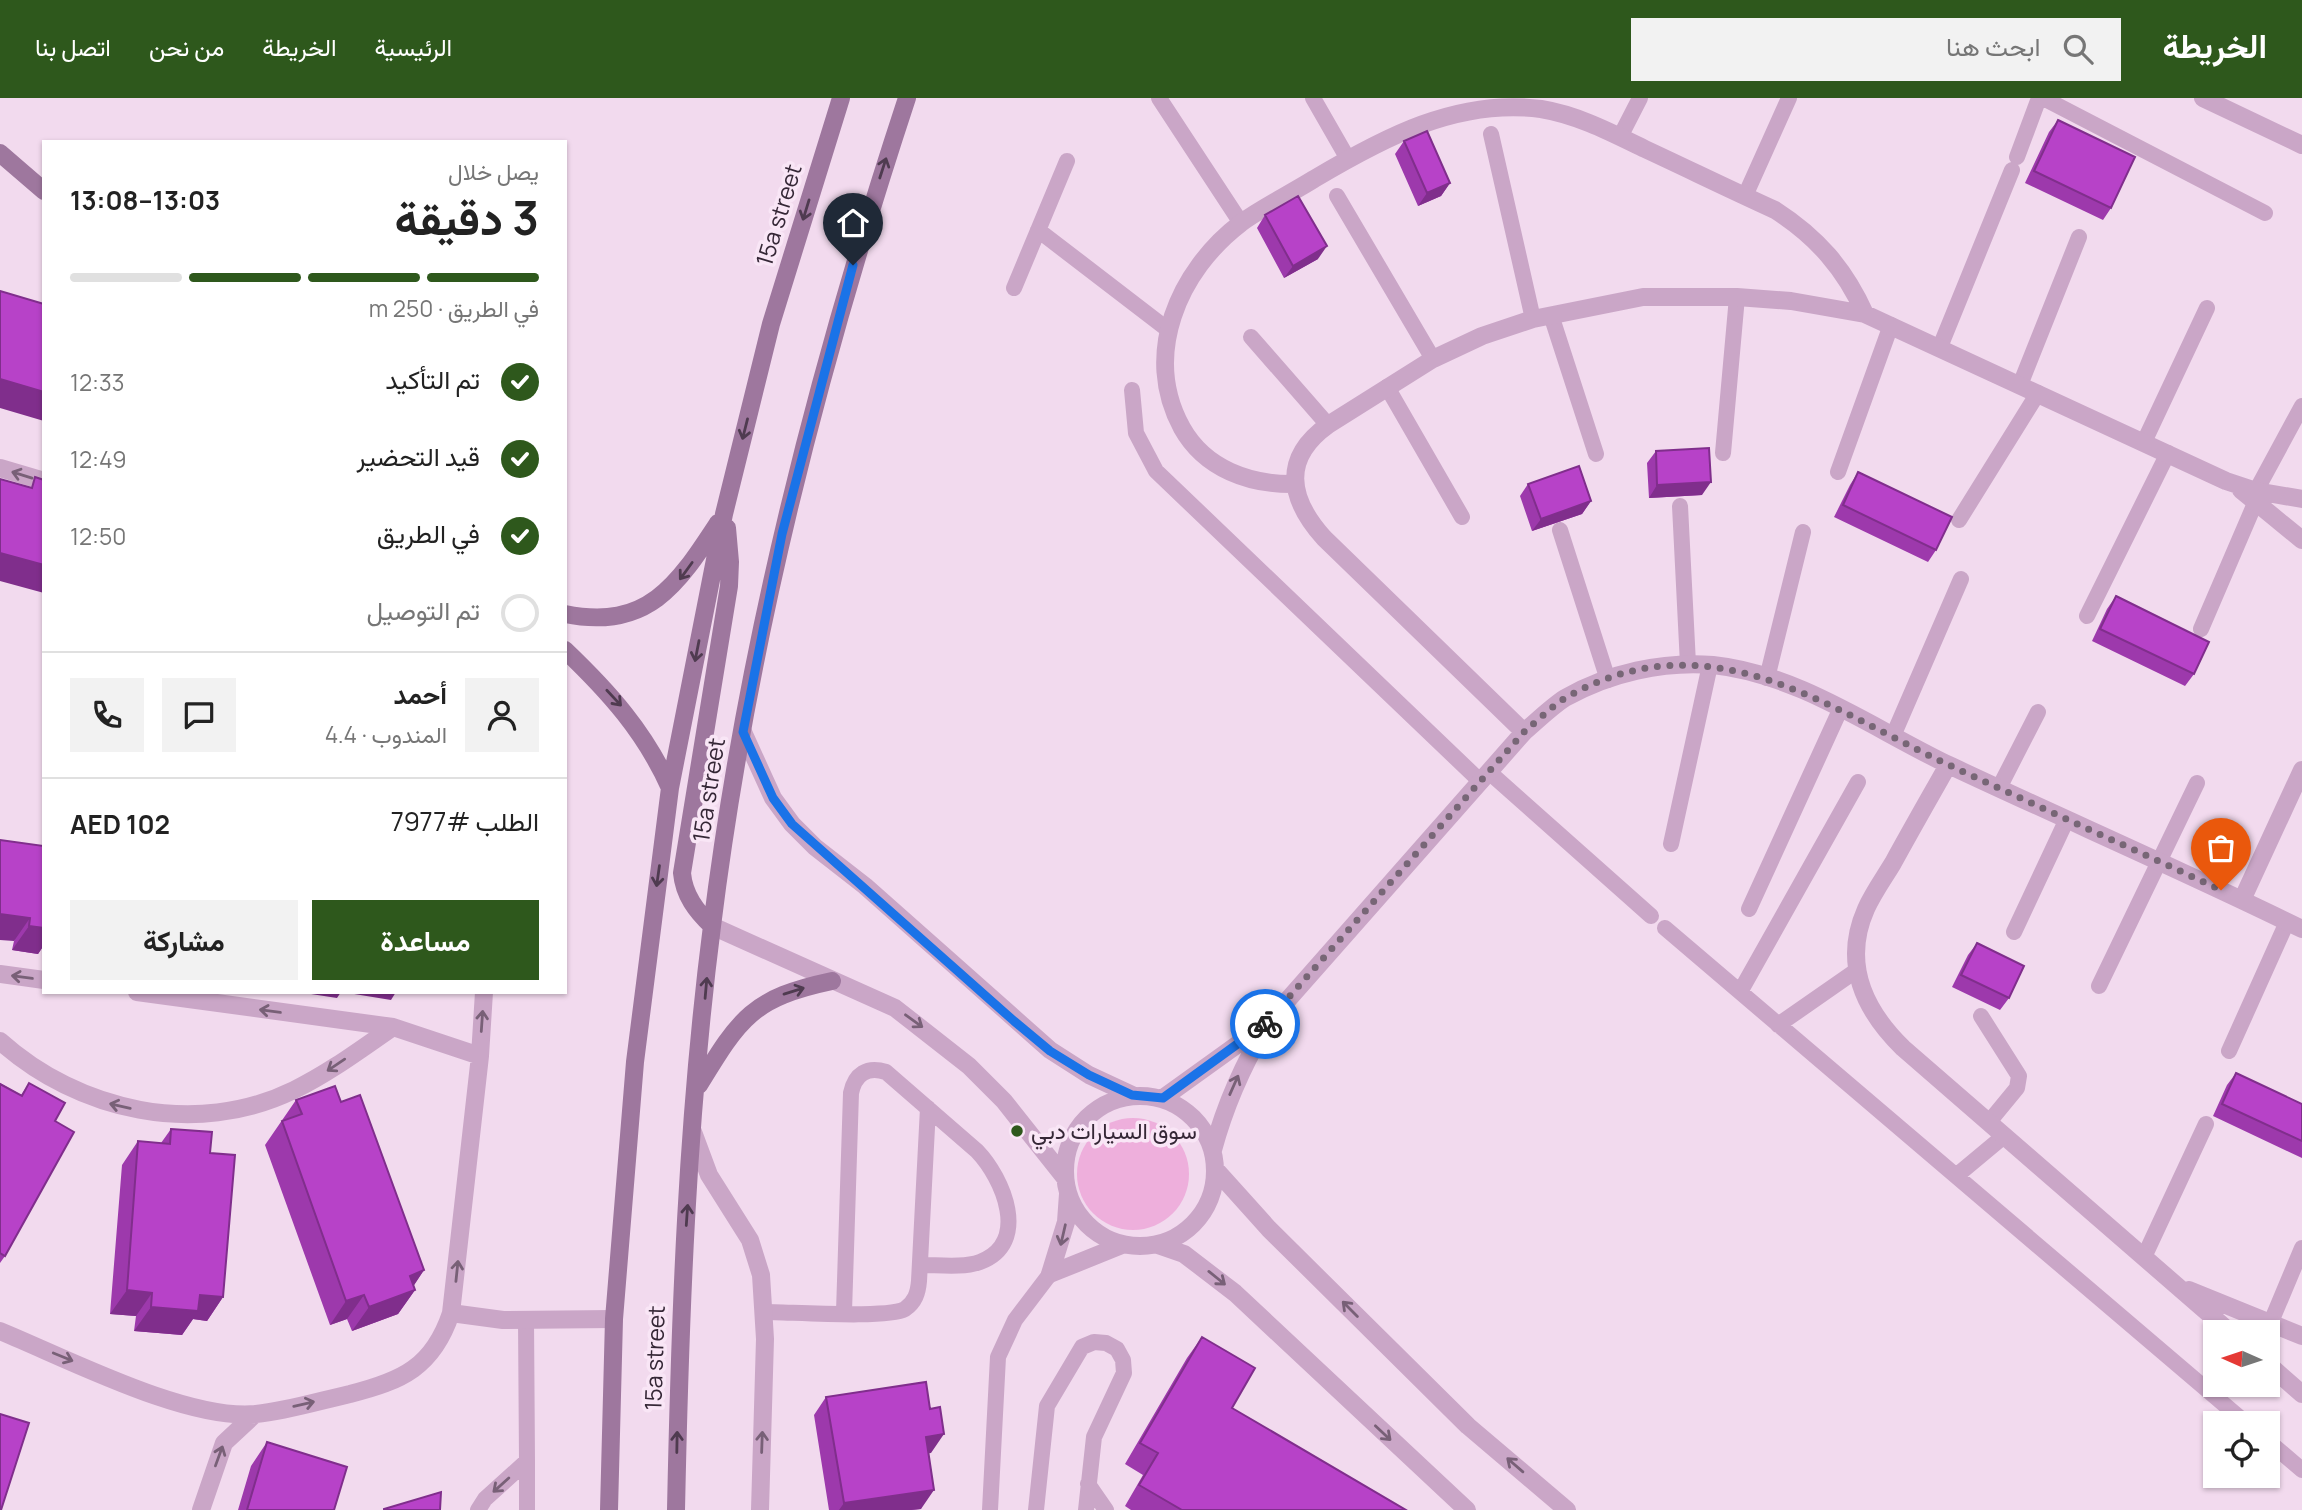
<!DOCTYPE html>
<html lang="ar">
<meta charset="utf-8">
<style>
body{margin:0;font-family:Manrope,Vazirmatn,sans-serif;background:#f2f2f2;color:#222;direction:rtl;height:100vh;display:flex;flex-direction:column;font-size:26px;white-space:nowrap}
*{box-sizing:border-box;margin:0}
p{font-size:23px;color:#767676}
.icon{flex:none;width:38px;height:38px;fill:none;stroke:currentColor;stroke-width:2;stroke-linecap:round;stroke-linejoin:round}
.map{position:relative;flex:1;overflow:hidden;direction:ltr}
.panel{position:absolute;left:42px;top:42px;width:525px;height:854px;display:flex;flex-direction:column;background:#fff;border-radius:0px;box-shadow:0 2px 5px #0004;direction:rtl}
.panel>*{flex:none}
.needle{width:46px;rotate:273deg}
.buttons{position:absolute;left:2203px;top:1222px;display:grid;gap:14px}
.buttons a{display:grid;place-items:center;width:77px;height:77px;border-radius:0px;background:#fff;box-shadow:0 2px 5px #0004;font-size:35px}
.pin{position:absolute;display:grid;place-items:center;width:60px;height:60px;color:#fff;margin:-72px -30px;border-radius:50% 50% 50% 0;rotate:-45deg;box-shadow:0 0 7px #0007}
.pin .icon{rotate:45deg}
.courier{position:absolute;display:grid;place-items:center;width:70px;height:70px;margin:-35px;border:5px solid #1a73e8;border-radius:50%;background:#fff;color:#222;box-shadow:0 2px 9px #0007}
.headline em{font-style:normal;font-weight:700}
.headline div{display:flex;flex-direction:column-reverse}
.headline{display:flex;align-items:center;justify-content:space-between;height:119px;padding:0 28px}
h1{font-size:46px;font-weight:700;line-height:52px}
.bar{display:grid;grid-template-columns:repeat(4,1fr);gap:10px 7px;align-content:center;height:84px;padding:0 28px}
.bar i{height:9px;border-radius:5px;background:#e0e0e0}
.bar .selected{background:#2e581c}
.bar p{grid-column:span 4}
.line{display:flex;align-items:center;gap:18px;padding:0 28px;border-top:2px solid #e0e0e0}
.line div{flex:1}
.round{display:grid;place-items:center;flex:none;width:74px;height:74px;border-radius:0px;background:#f2f2f2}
ol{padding:0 28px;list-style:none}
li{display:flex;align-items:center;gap:21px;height:77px}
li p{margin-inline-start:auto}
li .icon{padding:7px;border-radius:50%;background:#2e581c;color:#fff;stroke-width:4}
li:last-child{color:#767676}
li i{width:38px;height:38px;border:4px solid #e0e0e0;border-radius:50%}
.cta{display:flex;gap:14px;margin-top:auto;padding:14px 28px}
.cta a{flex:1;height:80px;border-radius:0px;background:#2e581c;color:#fff;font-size:28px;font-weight:700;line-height:80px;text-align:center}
.cta a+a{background:#f2f2f2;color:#222}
header{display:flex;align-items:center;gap:42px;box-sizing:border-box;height:98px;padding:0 35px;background:#2e581c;color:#fff}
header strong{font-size:33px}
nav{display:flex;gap:38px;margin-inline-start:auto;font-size:24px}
.search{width:490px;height:63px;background:#f2f2f2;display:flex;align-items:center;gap:18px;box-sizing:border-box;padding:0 24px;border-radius:0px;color:#767676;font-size:26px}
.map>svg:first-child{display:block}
</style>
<header>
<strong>الخريطة</strong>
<div class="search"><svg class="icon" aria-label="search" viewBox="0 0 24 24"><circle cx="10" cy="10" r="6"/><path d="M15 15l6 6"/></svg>ابحث هنا</div>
<nav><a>الرئيسية</a><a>الخريطة</a><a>من نحن</a><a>اتصل بنا</a></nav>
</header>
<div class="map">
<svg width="2302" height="1412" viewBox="0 0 2302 1412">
<rect width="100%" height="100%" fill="#f2daee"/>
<path fill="#eeafdc" d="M1077 1076a56 56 0 1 1 112 0a56 56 0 1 1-112 0Z"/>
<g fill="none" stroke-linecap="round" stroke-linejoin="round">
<path stroke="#caa6c7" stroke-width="16" d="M 1159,0 L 1241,125
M 1313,0 L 1348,61
M 2043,0 L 2265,115
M 1491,36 L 1533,221
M 1620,39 L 1640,0
M 2017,59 L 2039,0
M 1337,98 L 1433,261
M 1745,98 L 1789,0
M 1038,132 L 1167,231
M 1014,190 L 1067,63
M 1551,217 L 1596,356
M 1251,239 L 1328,327
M 1940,249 L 2012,72
M 2020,287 L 2079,139
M 1387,289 L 1462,419
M 1132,292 L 1136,335 L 1156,373 L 1481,684
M 2144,344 L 2207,210
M 1723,355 L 1737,199
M 1838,374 L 1891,227
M 2256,393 L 2302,308
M 1680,408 L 1688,566
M 1959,422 L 2038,295
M 1560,432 L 1608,582
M 2087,518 L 2168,355
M 2201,531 L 2256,403
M 1767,580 L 1803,434
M 1893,638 L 1961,481
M 1489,674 L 1651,818
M 1999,690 L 2038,614
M 1671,746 L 1710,567
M 1749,811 L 1840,612
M 1665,830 L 2246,1325
M 2014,834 L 2067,721
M 2099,888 L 2197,685
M 1740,894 L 1858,684
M 1981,918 L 2019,978 L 2017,990 L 1989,1024
M 1778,927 L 1857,872
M 2229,953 L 2287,824
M 1956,1078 L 2004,1038
M 2144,1159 L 2206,1026
M 765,1214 C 791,1214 887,1221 905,1211 C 915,1204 918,1195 919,1183 L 928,1010
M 844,1214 L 851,995 C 855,976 867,968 886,974 L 977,1053 C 1003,1080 1031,1145 980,1164 C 963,1170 939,1167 920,1167
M 526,1222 L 527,1363
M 2271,1224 L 2302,1150
M 2268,1343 L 2302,1372
M 1088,1386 L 1106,1412
M 478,1412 L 485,1401 L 527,1363 L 527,1412
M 990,1412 L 998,1259 L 1015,1222 L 1050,1176
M 1036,1412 L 1047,1308 L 1082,1249 L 1094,1244 L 1106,1245 L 1117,1251 L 1123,1262 L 1124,1275 L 1094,1339 L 1086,1412"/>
<path stroke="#caa6c7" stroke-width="18" d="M 2203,0 L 2302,47
M 0,370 L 44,383
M 1295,386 C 1250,387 1205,371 1182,330 C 1142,257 1178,173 1241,125 C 1263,109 1290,96 1314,81 C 1383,40 1457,0 1541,11 C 1578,17 1612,35 1645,51 C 1688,71 1731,92 1775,112 C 1817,139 1845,171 1865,216
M 2241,392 L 2302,442
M 743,634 L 773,700 L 792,726 L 815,749 L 865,788 L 1050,952 L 1089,977 L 1132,997
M 1524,634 L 1324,440 C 1288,400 1282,360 1328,327 L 1433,261 L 1482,238 L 1533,221 L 1643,199 L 1737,199 L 1791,203 L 1865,216 L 2226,383 L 2256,393 L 2302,401
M 1948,667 C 1930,699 1911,732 1893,765 C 1884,780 1873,795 1866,811 C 1842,865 1864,912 1903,950 L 2230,1234
M 2242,802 L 2302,672
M 712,828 L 895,910 L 969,968 L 1004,1003 L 1065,1080
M 0,876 L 44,882
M 137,894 L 393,929 L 480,958
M 0,943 C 78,1013 196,1040 294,992 C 329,975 361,951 393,929
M1065 1073a75 75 0 1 1 150 0a75 75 0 1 1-150 0Z
M 1163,1000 L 1259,931
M 693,1034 L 709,1077 L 750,1142 L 761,1177 L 765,1241 L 760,1412
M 1213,1052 C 1226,1004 1244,964 1270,922 L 1524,634 C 1537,623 1551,609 1565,600 C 1609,575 1663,563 1713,567 C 1799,576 1875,632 1951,668 C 2068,723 2186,774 2302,831
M 1216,1072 L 1269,1131 L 1468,1328 L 1567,1412
M 1158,1147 L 1184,1156 L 1235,1195 L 1467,1412
M 1050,1176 L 1066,1124 L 1068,1096
M 1050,1176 L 1122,1147
M 2189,1192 L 2302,1238
M 451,1215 L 503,1222 L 614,1221
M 0,1233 C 66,1260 187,1323 256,1316 C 287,1313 319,1303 350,1296 C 402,1283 433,1269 451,1215 L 480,958 L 484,894
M 2268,1266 L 2302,1296
M 201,1412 L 224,1345 L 255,1316"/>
<path stroke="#9e779e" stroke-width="18" d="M 0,55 L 44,93
M 565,516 C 648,533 678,486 718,425
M 565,552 C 609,594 645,634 670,690
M 712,828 C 696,813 684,797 682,775 L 729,488 L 730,464 L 727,430
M 699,987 C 740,920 752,900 832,883
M 609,1412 L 614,1221 L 635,964 L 670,690 L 724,416 L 771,226 L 841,0
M 676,1412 C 680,1218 687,1022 712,828 C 747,546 818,270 907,0"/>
</g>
<path fill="#9d39ac" d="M 2058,22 L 2111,110 L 2103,122 L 2025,85 L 2049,34 Z
M 1404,43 L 1450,85 L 1441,98 L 1418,108 L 1395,56 Z
M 1265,117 L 1318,161 L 1284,180 L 1257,130 Z
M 1656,353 L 1702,397 L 1649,400 L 1647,365 Z
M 1858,374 L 1936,452 L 1928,464 L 1834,419 L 1850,387 Z
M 1528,386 L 1591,403 L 1582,416 L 1532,433 L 1520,398 Z
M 2116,498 L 2194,576 L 2185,588 L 2092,543 L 2107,511 Z
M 44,748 L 44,847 L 38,856 L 12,852 L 14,843 Z
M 1977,845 L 2009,900 L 2000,912 L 1952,889 L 1968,857 Z
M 2236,975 L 2302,1006 L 2302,1060 L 2213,1018 L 2227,987 Z
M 0,985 L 21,997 L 29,985 L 55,1023 L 5,1158 L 0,1165 Z
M 296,1002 L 341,1004 L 424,1172 L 413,1188 L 415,1192 L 398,1216 L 352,1233 L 347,1221 L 330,1227 L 265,1047 Z
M 171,1031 L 210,1055 L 223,1199 L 207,1223 L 193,1221 L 182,1237 L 134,1233 L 136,1218 L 110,1216 L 122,1067 L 138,1043 L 161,1045 Z
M 1202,1239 L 1232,1310 L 1406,1412 L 1131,1412 L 1125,1408 L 1143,1377 L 1125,1366 L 1187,1260 Z
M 826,1299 L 931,1355 L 929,1355 L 921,1411 L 911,1412 L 829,1412 L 814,1317 Z
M 267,1344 L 334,1412 L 238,1412 L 251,1368 Z"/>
<path fill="#802e8c" d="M 1450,85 L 1441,98 L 1418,108 L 1427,95 Z
M 1327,148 L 1318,161 L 1284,180 L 1293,168 Z
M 0,281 L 44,294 L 44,323 L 0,310 Z
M 1711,384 L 1702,397 L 1649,400 L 1657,387 Z
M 1591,403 L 1582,416 L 1532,433 L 1541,421 Z
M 0,455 L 44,467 L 44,495 L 0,483 Z
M 0,816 L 30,820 L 14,843 L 0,842 Z
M 29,828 L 44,830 L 44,847 L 38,856 L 12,852 Z
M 312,894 L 341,894 L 337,900 L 311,896 Z
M 342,894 L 396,894 L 391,902 Z
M 424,1172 L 409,1195 L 415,1192 L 398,1216 L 352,1233 L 369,1209 L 410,1178 Z
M 127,1192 L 152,1195 L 136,1218 L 110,1216 Z
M 200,1197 L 223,1199 L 207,1223 L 193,1221 L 182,1237 L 134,1233 L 151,1209 Z
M 364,1197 L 347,1221 L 330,1227 L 346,1203 Z
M 944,1336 L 931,1355 L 913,1357 L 926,1339 Z
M 934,1392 L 921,1411 L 911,1412 L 839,1412 L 844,1405 Z"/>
<path fill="#b742c8" stroke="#802e8c" stroke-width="2" d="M 2058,22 L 2135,59 L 2111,110 L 2034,73 Z
M 1427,33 L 1450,85 L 1427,95 L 1404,43 Z
M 1298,98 L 1327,148 L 1293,168 L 1265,117 Z
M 0,193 L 44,206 L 44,294 L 0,281 Z
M 1709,350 L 1711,384 L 1657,387 L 1656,353 Z
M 1579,368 L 1591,403 L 1541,421 L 1528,386 Z
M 1858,374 L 1952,419 L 1936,452 L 1843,407 Z
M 35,379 L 44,382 L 44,467 L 0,455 L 0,381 L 32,390 Z
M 2116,498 L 2209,544 L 2194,576 L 2100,531 Z
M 0,742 L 44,748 L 44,830 L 29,828 L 30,820 L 0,816 Z
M 1977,845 L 2024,868 L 2009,900 L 1961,877 Z
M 2236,975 L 2302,1006 L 2302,1043 L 2222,1006 Z
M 29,985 L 65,1005 L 55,1023 L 74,1034 L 5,1158 L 0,1155 L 0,986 L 22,998 Z
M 335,988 L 341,1004 L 360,997 L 424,1172 L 410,1178 L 415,1192 L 369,1209 L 364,1197 L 346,1203 L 282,1023 L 302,1016 L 296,1002 Z
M 171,1031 L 212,1034 L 210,1055 L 235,1057 L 223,1199 L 200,1197 L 198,1213 L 151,1209 L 152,1195 L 127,1192 L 138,1043 L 170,1046 Z
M 1202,1239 L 1255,1270 L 1232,1310 L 1406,1412 L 1182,1412 L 1139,1387 L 1158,1355 L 1140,1345 Z
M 926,1284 L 930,1311 L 940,1309 L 944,1336 L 926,1339 L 934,1392 L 844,1405 L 826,1299 Z
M 0,1316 L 29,1325 L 1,1412 L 0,1412 Z
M 267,1344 L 347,1369 L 334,1412 L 247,1412 Z
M 441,1394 L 440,1412 L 384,1412 L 384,1411 Z"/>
<defs><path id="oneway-shaft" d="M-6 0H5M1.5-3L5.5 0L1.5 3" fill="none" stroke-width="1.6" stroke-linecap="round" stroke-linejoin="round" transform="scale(1.75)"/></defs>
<g stroke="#4f3b50">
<use href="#oneway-shaft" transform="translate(883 70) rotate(-72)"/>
<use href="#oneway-shaft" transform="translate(806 112) rotate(107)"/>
<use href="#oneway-shaft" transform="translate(745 331) rotate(104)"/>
<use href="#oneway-shaft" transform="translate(686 473) rotate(126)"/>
<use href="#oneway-shaft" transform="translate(697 553) rotate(101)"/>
<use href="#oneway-shaft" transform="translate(614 600) rotate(47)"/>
<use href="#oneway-shaft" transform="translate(658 778) rotate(98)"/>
<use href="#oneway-shaft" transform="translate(706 890) rotate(-85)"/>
<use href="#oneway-shaft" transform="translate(794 893) rotate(-17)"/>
<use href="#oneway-shaft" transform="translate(687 1117) rotate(-86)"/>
<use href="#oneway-shaft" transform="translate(677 1344) rotate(-89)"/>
</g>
<g stroke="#786077">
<use href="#oneway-shaft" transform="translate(22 377) rotate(-163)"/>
<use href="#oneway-shaft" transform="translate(22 879) rotate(-172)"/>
<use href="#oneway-shaft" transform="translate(270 913) rotate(-172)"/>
<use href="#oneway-shaft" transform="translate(482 923) rotate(-86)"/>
<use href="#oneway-shaft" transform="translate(914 923) rotate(36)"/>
<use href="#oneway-shaft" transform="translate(336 967) rotate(146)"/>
<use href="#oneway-shaft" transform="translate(1234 987) rotate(-66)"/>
<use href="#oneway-shaft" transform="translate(120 1008) rotate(-167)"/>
<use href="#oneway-shaft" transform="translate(1063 1137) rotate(103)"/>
<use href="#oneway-shaft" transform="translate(457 1173) rotate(-84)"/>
<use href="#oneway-shaft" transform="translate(1217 1180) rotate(39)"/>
<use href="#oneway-shaft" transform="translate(1350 1211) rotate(-135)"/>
<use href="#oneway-shaft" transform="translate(63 1259) rotate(22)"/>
<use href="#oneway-shaft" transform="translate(304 1306) rotate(-13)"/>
<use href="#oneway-shaft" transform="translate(1383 1335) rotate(43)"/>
<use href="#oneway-shaft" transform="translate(762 1344) rotate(-88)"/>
<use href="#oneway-shaft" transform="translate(219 1358) rotate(-70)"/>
<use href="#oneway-shaft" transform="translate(1515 1367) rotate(-139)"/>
<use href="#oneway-shaft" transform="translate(501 1387) rotate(138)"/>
</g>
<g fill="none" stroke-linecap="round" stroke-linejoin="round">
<path stroke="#776676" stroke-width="7" stroke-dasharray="0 12.6" d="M 1265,926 L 1524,634 C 1537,623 1551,609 1565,600 C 1709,518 1823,608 1951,668 C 2041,710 2131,750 2221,792"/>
<path stroke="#1a73e8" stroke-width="9" d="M 853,167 L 782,436 L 743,634 L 773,700 L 792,726 L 1014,923 L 1050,953 L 1089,977 L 1132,997 L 1163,1000 L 1265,926"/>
</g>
<circle fill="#2e581c" stroke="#f9e6f6" stroke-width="2.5" cx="1017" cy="1033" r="7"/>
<g text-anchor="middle" stroke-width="7" stroke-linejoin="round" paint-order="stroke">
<g font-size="23" fill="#352736" stroke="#f9e6f6">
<text transform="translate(779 117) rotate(-73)" y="8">15a street</text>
<text transform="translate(709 692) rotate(-81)" y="8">15a street</text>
<text transform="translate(655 1260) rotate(-88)" y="8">15a street</text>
</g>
<g font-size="23" fill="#352736" stroke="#f9e6f6" text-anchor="start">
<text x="1031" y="1041">سوق السيارات دبي</text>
</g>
</g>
</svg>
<div class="buttons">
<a><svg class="needle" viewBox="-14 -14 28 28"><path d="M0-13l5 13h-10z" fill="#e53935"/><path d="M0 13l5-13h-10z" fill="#767676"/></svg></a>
<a><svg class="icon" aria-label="locate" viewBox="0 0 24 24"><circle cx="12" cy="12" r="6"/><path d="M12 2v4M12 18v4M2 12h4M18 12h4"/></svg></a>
</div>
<div class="pin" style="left:2221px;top:792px;background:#ea580c"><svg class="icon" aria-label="bag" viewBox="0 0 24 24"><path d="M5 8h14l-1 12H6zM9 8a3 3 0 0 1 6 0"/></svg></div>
<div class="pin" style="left:853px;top:167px;background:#1f2937"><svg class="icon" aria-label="home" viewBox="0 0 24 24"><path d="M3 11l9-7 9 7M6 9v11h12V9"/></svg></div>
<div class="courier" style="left:1265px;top:926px"><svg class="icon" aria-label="bike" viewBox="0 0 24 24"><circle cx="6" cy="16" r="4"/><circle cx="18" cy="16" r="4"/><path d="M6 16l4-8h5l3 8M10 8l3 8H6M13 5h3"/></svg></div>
<section class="panel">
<div class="headline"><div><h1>3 دقيقة</h1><p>يصل خلال</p></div><em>13:03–13:08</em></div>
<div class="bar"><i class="selected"></i><i class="selected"></i><i class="selected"></i><i></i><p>في الطريق · 250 m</p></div>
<ol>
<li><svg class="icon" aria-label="check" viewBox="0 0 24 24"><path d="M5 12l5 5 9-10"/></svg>تم التأكيد<p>12:33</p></li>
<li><svg class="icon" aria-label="check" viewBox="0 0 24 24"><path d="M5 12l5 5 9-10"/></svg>قيد التحضير<p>12:49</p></li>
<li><svg class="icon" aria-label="check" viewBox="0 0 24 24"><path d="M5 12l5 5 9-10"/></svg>في الطريق<p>12:50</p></li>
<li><i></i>تم التوصيل</li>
</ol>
<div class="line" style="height:126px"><a class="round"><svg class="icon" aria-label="person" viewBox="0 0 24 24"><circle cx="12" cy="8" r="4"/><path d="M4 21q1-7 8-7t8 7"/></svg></a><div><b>أحمد</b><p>المندوب · 4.4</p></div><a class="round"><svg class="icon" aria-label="chat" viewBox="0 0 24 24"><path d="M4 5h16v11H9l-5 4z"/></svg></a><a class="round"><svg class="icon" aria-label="phone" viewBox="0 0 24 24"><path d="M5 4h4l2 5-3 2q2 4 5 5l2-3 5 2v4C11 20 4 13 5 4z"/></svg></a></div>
<div class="line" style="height:91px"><div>الطلب #7977</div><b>AED 102</b></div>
<div class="cta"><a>مساعدة</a><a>مشاركة</a></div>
</section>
</div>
